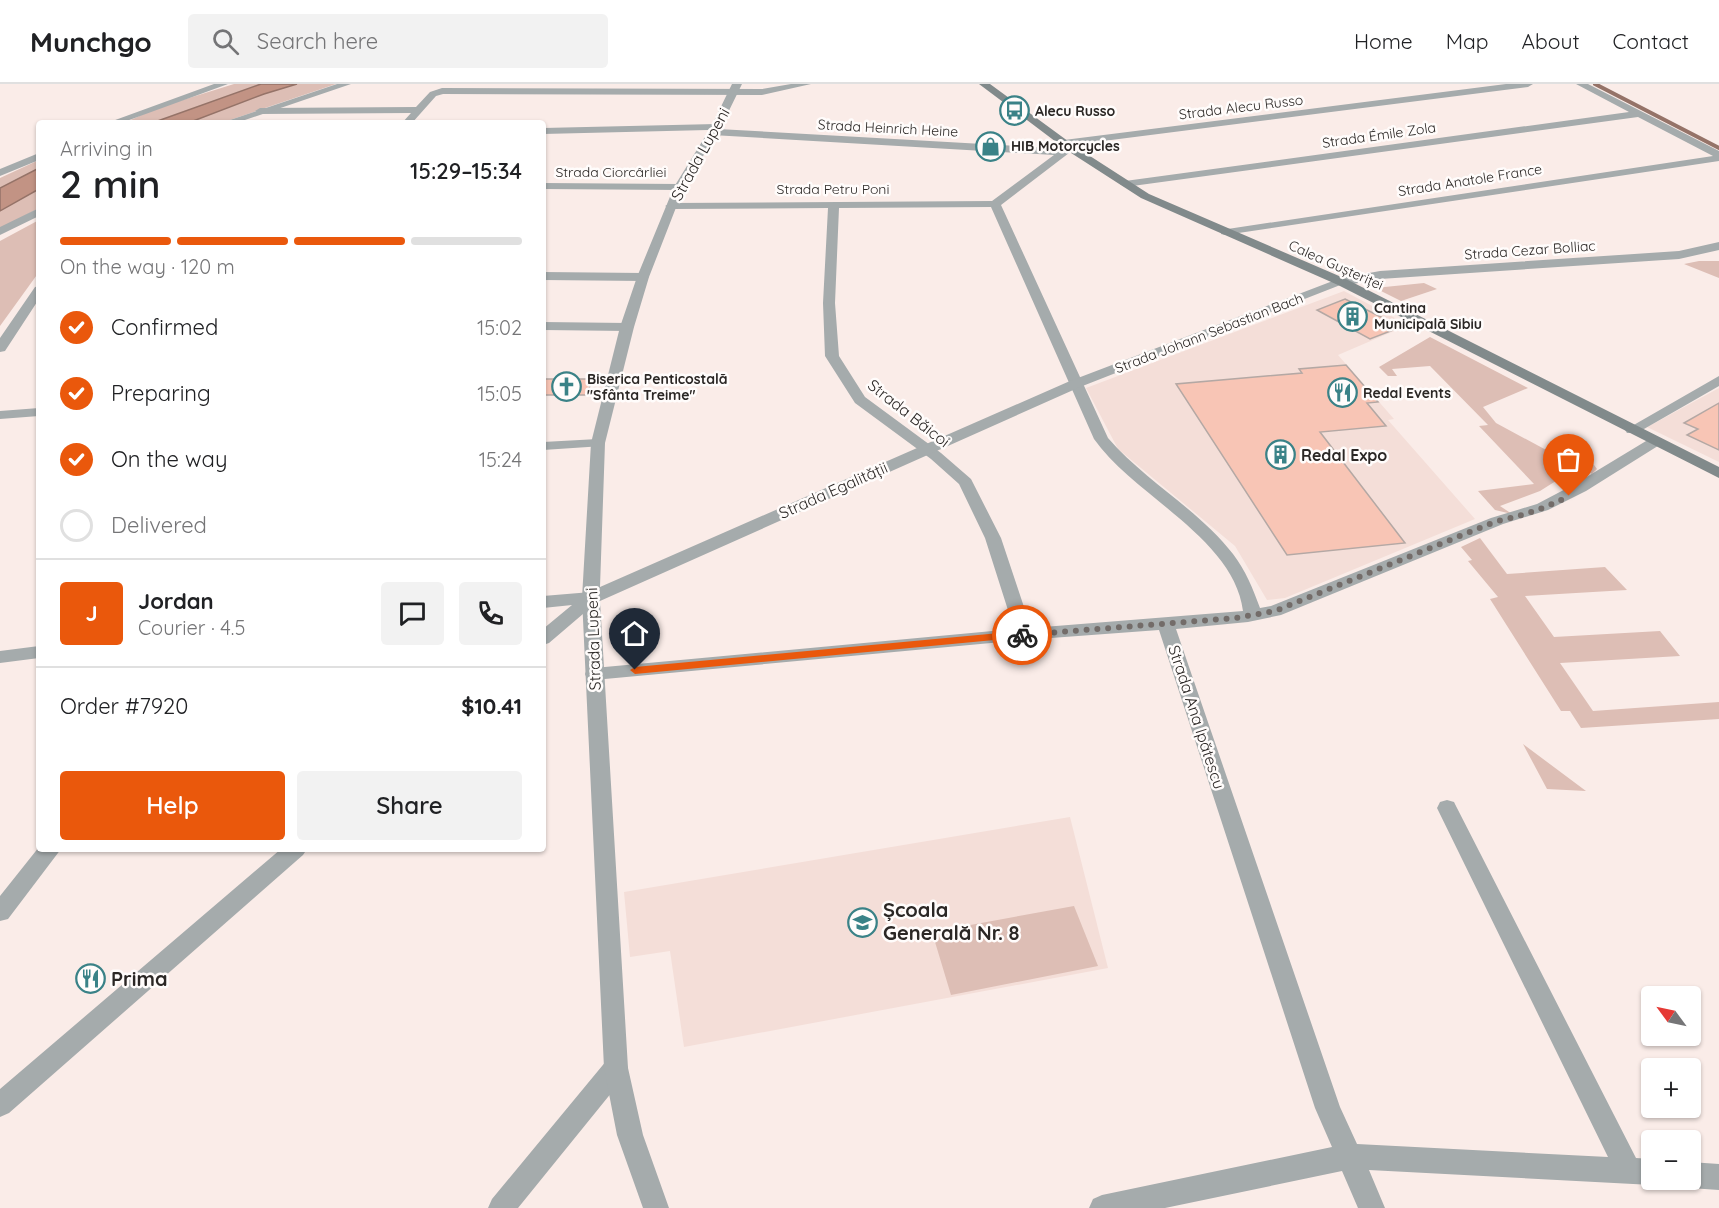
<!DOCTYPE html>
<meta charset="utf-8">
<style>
body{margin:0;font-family:Quicksand,sans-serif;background:#f2f2f2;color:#202124;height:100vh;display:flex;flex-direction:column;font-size:22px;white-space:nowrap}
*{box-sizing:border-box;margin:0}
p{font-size:20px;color:#757577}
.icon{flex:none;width:33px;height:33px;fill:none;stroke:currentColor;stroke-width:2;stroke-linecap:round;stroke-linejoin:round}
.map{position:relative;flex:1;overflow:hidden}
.sheet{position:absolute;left:36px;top:36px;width:510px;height:732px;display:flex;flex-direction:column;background:#fff;border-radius:6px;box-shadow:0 2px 4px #0004}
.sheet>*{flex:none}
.needle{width:39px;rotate:303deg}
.fabs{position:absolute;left:1641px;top:902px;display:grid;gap:12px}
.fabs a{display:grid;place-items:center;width:60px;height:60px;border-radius:6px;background:#fff;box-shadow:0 2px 4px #0004;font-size:30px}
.pin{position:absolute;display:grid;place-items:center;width:51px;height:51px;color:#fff;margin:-62px -26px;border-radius:50% 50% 50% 0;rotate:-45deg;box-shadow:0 0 6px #0007}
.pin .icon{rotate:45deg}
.courier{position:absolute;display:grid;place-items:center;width:60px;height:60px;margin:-30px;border:4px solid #ea580c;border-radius:50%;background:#fff;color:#222;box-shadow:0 2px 8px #0007}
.summary em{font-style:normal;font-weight:600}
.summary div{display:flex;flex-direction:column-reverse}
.summary{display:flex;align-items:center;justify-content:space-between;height:102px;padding:0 24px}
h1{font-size:39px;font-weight:600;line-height:45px}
.bar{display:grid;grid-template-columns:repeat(4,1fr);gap:9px 6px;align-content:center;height:72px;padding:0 24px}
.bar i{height:8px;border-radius:4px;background:#e0e0e0}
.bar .on{background:#ea580c}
.bar p{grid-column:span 4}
.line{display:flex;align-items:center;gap:15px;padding:0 24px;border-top:2px solid #e0e0e0}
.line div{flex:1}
.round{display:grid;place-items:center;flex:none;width:63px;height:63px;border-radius:6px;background:#f2f2f2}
ol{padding:0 24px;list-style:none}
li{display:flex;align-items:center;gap:18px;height:66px}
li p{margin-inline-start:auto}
li .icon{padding:6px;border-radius:50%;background:#ea580c;color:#fff;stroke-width:4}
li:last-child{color:#757577}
li i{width:33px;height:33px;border:3px solid #e0e0e0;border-radius:50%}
.primary-button{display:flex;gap:12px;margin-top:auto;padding:12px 24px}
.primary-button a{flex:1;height:69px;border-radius:6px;background:#ea580c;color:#fff;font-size:24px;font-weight:600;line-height:69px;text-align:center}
.primary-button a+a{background:#f2f2f2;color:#202124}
header{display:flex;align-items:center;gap:36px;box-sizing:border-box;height:84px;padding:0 30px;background:#fff;border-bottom:2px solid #e0e0e0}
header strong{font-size:28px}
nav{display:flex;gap:33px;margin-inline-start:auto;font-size:21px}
.search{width:420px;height:54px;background:#f2f2f2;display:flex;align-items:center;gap:15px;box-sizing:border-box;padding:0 21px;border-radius:6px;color:#757577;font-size:22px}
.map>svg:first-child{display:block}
</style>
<header>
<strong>Munchgo</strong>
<div class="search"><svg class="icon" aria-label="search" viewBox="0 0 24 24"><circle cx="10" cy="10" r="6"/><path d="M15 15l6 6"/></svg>Search here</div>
<nav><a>Home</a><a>Map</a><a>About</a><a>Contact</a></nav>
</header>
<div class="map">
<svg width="1719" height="1124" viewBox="0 0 1719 1124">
<rect width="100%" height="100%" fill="#faece8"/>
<path fill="#f4ded8" d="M 1344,207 L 1408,241 L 1338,271 L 1394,335 L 1388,336 L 1475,435 L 1285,514 L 1267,516 L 1235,462 L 1118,365 L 1086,304 Z
M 1719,304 L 1719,378 L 1647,343 L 1651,341 Z
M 1070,733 L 1108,884 L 684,963 L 670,867 L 630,873 L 624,808 Z"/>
<path fill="#ddbeb5" d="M 234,0 L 336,0 L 221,39 L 124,39 L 157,24 Z
M 39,76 L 39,124 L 0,145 L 0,94 Z
M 39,136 L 39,188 L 0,242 L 0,157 Z
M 1699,177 L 1719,177 L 1719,194 L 1684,180 Z
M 1424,199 L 1437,205 L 1401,217 L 1375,204 Z
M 1430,253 L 1528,304 L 1483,323 L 1496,339 L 1574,381 L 1585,376 L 1594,381 L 1597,385 L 1592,390 L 1578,383 L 1540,407 L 1500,422 L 1512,430 L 1495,426 L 1478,407 L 1534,400 L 1479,342 L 1488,341 L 1430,282 L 1392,285 L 1397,292 L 1388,292 L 1379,283 Z
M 1480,454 L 1507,490 L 1605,483 L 1627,506 L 1525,512 L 1554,553 L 1660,547 L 1680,572 L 1560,579 L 1593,627 L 1719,618 L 1719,635 L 1581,644 L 1570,627 L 1561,627 L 1490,515 L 1498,513 L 1468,477 L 1472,476 L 1461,463 Z
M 1523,660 L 1586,707 L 1547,705 Z
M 1074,822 L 1098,882 L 951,911 L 932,848 Z"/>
<path fill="#c29384" stroke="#957368" stroke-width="1.5" d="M 261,0 L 297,0 L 264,10 L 188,39 L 152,39 Z
M 39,84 L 39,105 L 0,127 L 0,104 Z"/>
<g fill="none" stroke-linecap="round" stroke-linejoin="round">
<path stroke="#957368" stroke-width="4" d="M 1595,0 L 1719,64"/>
</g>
<path fill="#f8c5b5" stroke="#b4a8a4" stroke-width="1.5" d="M 1345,215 L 1401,243 L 1370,255 L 1317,226 Z
M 1346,281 L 1378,318 L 1367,319 L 1386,342 L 1320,348 L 1405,459 L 1287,471 L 1176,300 L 1302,289 L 1299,285 Z
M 543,295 L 592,295 L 587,311 L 543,311 Z
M 1719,319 L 1719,366 L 1687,351 L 1698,345 L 1684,339 Z"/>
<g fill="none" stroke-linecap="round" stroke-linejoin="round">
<path fill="#a5abac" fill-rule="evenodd" d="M 214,0 L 228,0 L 121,39 L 107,39 Z
M 791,0 L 811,0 L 762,11 L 443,10 L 436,12 L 412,39 L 402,39 L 411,29 L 260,30 L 255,27 L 260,24 L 416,23 L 430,8 L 442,4 L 762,5 Z
M 1506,0 L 1533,0 L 1528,3 L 1064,62 L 1059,59 L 1064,56 Z
M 1576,0 L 1588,0 L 1719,67 L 1719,77 L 1225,151 L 1221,150 L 1221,146 L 1713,72 L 1638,33 L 1125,103 L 1120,100 L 1125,97 L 1629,28 Z
M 716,40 L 721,43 L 718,45 L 1069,65 L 1069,69 L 1001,121 L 1108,354 C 1145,397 1198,425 1233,470 C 1246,487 1253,505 1260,524 L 1271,522 L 1491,434 L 1537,420 L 1575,400 L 1651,354 L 1661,354 L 1663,357 L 1661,360 L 1586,407 L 1548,426 L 1503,440 L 1281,531 L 1248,538 L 1176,545 L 1340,1023 L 1357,1060 L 1608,1073 L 1437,724 L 1440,718 L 1447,716 L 1454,718 L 1457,724 L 1636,1074 L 1652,1075 L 1652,1095 L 1662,1095 L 1661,1097 L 1652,1101 L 1369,1086 L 1385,1124 L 1358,1124 L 1342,1087 L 1165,1124 L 1089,1124 L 1093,1115 L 1102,1111 L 1332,1063 L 1315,1024 L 1159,546 L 1024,556 L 594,596 L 587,595 L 585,590 L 587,585 L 594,584 L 1014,545 L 985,454 L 959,400 L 931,375 L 855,319 L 825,272 L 823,219 L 828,124 L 671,125 L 665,122 L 671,119 L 992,117 L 1054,71 L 712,51 L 708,50 L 708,46 L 543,50 L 543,44 ZM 991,123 L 1094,355 C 1134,412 1234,454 1243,527 L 1031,544 L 1001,454 L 971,395 L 941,369 L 865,313 L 839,272 L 835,219 L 839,124 Z
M 39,69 L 39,76 L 0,92 L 0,85 Z
M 543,99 L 679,100 L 684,103 L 679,106 L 543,105 Z
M 1719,158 L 1719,166 L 1679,175 L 1380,195 L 1342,202 L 1336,198 L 1342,194 L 1380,187 L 1679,167 Z
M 543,188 L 643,189 L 649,193 L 643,197 L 543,196 Z
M 39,202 L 39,215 L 5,267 L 0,268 L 0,254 L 35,203 Z
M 543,238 L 627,239 L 634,243 L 627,247 L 543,246 Z
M 1719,292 L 1719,302 L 1637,349 L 1627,349 L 1625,346 Z
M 39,324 L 39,332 L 0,335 L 0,327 Z
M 598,355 L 605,359 L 603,362 L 543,366 L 543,358 Z
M 591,508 L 597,510 L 600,514 L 597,518 L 549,559 L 543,561 L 543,545 L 572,521 L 543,524 L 543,512 Z
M 39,562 L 39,574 L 0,579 L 0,567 Z
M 39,763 L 61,765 L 8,835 L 0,837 L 0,812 Z
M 281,765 L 307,765 L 303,771 L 9,1029 L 0,1033 L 0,1005 Z
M 616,973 L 625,976 L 628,984 L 625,992 L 518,1124 L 488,1124 L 492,1115 L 607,976 Z
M 1690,1078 L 1719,1080 L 1719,1106 L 1690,1104 L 1681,1100 L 1679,1095 L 1690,1095 Z"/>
<path fill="#a5abac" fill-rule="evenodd" d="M 337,0 L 351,0 L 236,39 L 221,39 Z
M 732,0 L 742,0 L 721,43 L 684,103 L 649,193 L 634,243 L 605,359 L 600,503 L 1070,297 L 1338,195 L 1346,195 L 1348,198 L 1080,303 L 600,517 L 628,984 L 643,1051 L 669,1124 L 643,1124 L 617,1051 L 604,984 L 582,514 L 591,359 L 620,243 L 637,193 L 674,103 L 711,43 Z
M 39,124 L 39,132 L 0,151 L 0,143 Z"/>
<path fill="#818a8b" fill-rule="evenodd" d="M 979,0 L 990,0 L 1076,63 L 1149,110 L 1346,195 L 1719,383 L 1719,394 L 1338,201 L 1141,114 L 1068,67 Z"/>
</g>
<path fill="#ea580c" d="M 1022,547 L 1026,548 L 1026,553 L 635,590 L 630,586 L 635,583 Z"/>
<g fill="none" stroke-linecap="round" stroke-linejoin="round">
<path stroke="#736c69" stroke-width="6" stroke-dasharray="0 10.8" d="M 1022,551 L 1236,534 L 1275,527 L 1497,437 C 1522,432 1546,424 1569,412"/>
</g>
<defs>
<symbol id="bus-ring" viewBox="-11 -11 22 22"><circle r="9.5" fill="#fffcfb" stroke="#3a8287" stroke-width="1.5"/><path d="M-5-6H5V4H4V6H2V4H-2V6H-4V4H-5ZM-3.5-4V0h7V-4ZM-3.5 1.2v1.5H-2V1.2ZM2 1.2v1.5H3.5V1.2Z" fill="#3a8287"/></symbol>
<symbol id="shop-ring" viewBox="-11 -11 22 22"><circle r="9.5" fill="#fffcfb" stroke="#3a8287" stroke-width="1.5"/><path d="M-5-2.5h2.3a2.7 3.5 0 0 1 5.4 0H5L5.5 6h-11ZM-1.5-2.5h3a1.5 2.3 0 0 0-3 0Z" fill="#3a8287"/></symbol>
<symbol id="building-ring" viewBox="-11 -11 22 22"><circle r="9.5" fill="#fffcfb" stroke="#3a8287" stroke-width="1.5"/><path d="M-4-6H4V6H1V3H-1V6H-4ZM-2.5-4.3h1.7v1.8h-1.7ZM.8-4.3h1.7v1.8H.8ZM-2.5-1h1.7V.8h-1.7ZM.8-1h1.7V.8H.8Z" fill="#3a8287"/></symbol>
<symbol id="church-ring" viewBox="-11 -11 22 22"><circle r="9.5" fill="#fffcfb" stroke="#3a8287" stroke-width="1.5"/><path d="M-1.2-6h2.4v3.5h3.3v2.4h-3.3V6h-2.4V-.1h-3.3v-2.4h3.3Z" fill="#3a8287"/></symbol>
<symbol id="restaurant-ring" viewBox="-11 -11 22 22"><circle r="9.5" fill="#fffcfb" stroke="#3a8287" stroke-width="1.5"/><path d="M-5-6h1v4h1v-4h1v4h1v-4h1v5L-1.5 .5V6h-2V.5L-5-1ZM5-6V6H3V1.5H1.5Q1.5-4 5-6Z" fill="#3a8287"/></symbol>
<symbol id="school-ring" viewBox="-11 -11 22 22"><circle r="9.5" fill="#fffcfb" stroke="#3a8287" stroke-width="1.5"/><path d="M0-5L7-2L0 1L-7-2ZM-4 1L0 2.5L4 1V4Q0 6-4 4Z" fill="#3a8287"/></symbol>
</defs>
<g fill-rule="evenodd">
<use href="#bus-ring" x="998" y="10" width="33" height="33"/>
<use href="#shop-ring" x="974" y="46" width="33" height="33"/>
<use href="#building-ring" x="1336" y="216" width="33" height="33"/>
<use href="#church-ring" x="550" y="286" width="33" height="33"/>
<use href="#restaurant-ring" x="1326" y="292" width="33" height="33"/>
<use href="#building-ring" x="1264" y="354" width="33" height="33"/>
<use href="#school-ring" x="846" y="822" width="33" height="33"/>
<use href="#restaurant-ring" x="74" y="878" width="33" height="33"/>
</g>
<g text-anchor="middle" stroke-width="5" stroke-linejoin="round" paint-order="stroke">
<g font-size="14" fill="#2b2725" stroke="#fffcfb">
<text transform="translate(1241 23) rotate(-7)" y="5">Strada Alecu Russo</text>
<text transform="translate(888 44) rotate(3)" y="5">Strada Heinrich Heine</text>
<text transform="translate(1379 51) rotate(-8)" y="5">Strada Émile Zola</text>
<text x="611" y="93">Strada Ciorcârliei</text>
<text transform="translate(1470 96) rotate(-9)" y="5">Strada Anatole France</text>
<text x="833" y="110">Strada Petru Poni</text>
<text transform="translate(1530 166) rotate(-4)" y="5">Strada Cezar Bolliac</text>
<text transform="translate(1336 181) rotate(24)" y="5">Calea Gușteriței</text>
<text transform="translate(1209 249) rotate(-21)" y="5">Strada Johann Sebastian Bach</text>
</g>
<g font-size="14" font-weight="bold" fill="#2b2725" stroke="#fffcfb" text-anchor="start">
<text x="1035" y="32">Alecu Russo</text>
<text x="1011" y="67">HIB Motorcycles</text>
<text x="1374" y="229">Cantina<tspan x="1374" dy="16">Municipală Sibiu</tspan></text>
<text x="587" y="300">Biserica Penticostală<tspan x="587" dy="16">"Sfânta Treime"</tspan></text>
<text x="1363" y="314">Redal Events</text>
</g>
<g font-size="16" fill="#2b2725" stroke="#fffcfb">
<text transform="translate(700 70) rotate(-61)" y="6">Strada Lupeni</text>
<text transform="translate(909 329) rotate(38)" y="6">Strada Băicoi</text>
<text transform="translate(833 406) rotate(-24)" y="6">Strada Egalității</text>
<text transform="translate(593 555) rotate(-92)" y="6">Strada Lupeni</text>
<text transform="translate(1197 633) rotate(72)" y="6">Strada Ana Ipătescu</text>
</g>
<g font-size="16" font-weight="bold" fill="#2b2725" stroke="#fffcfb" text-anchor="start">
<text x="1301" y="377">Redal Expo</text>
</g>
<g font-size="20" font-weight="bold" fill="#2b2725" stroke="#fffcfb" text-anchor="start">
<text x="883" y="833">Școala<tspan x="883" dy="23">Generală Nr. 8</tspan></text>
<text x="111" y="902">Prima</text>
</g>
</g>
</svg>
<div class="fabs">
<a><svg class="needle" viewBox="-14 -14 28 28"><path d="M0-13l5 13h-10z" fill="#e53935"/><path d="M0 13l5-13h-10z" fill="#757577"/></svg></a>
<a>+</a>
<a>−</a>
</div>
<div class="pin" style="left:1569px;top:412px;background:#ea580c"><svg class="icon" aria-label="bag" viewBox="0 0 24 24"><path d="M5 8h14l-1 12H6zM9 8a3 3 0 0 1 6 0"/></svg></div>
<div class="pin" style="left:635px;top:586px;background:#1f2937"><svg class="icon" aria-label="home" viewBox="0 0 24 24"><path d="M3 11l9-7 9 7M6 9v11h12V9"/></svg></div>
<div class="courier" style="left:1022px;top:551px"><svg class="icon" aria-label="bike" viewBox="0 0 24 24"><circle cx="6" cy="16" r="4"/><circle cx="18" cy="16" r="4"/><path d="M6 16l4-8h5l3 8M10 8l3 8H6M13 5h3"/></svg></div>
<section class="sheet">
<div class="summary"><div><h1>2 min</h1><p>Arriving in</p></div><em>15:29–15:34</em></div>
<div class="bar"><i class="on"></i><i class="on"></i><i class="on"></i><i></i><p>On the way · 120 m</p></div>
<ol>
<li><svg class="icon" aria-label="check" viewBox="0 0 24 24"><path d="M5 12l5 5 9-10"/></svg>Confirmed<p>15:02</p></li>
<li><svg class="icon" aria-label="check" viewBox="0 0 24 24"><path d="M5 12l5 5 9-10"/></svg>Preparing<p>15:05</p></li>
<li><svg class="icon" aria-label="check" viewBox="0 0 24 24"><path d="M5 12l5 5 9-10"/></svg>On the way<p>15:24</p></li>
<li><i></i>Delivered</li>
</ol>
<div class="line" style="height:108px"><b class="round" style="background:#ea580c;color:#fff">J</b><div><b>Jordan</b><p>Courier · 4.5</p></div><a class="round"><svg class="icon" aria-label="chat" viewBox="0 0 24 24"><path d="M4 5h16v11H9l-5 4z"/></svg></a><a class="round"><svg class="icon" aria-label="phone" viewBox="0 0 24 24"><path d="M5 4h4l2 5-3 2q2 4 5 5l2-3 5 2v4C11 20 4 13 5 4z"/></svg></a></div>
<div class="line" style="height:78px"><div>Order #7920</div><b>$10.41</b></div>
<div class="primary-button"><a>Help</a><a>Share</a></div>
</section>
</div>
